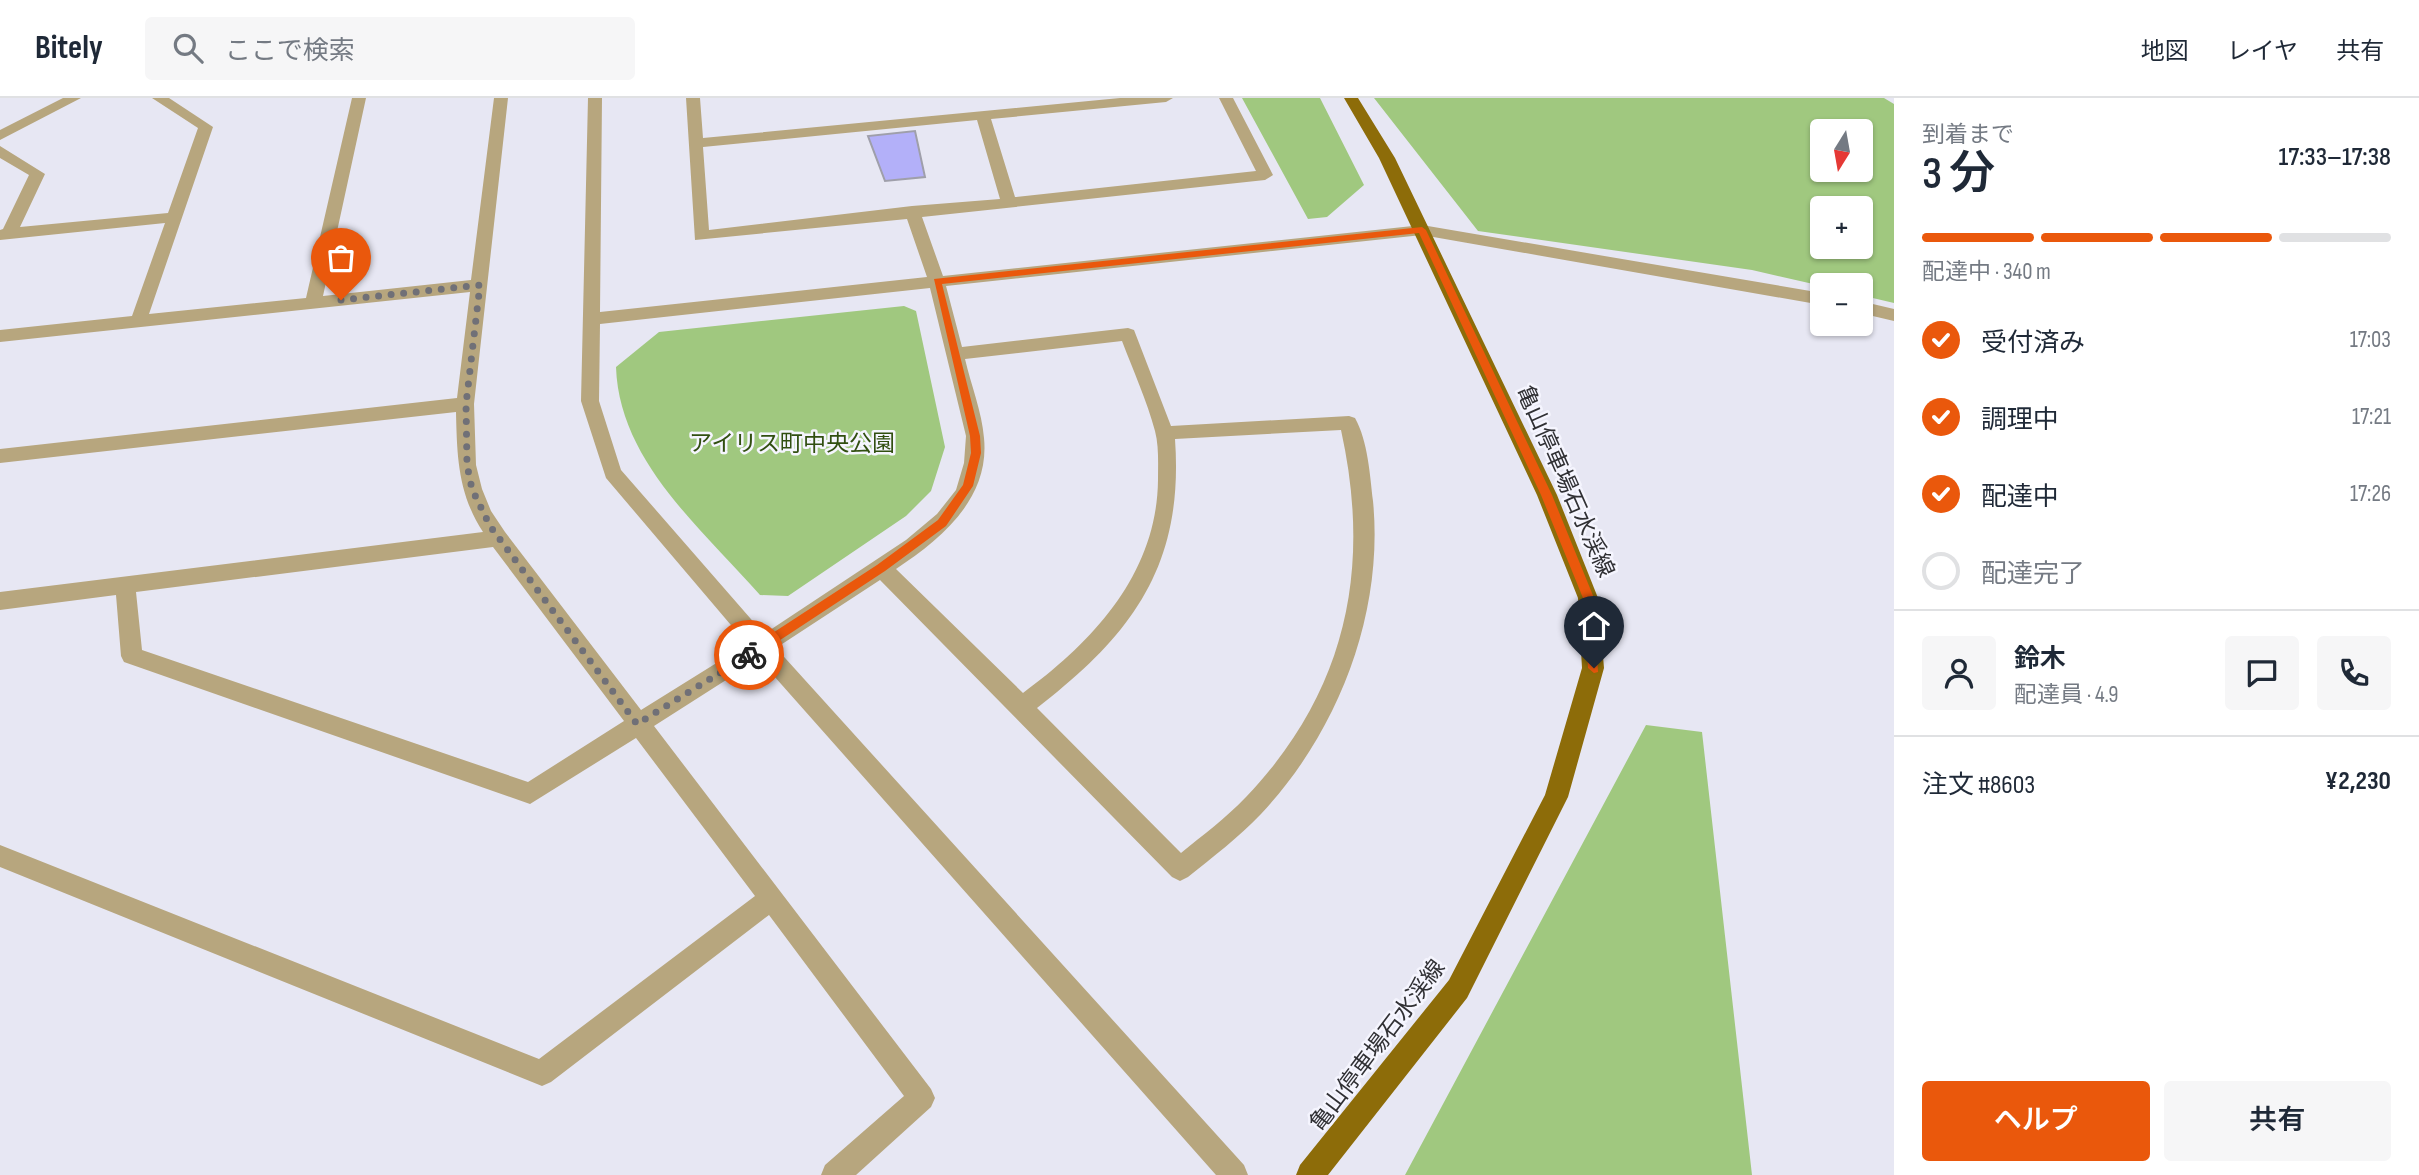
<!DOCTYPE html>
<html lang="ja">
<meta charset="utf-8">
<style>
body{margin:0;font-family:"Sofia Sans Condensed","Noto Sans JP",sans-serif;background:#f6f6f7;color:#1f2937;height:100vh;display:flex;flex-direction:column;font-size:26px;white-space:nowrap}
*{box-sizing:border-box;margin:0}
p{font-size:23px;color:#747a83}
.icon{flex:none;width:38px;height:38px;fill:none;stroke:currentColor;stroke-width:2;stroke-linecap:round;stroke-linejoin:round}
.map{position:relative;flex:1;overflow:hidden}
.side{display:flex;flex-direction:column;background:#fff;width:525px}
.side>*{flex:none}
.needle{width:46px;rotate:191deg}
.buttons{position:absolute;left:1810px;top:21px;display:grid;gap:14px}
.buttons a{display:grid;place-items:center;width:63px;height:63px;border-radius:7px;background:#fff;box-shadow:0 2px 5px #0004;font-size:35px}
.pin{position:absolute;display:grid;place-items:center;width:60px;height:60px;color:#fff;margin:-72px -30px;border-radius:50% 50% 50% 0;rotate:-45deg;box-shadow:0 0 7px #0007}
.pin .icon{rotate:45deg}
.courier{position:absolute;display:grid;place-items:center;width:70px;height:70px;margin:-35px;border:5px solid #ea580c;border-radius:50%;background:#fff;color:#222;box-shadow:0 2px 9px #0007}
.headline em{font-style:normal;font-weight:600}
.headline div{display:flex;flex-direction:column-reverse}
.headline{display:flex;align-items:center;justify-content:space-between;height:119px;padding:0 28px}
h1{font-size:46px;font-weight:600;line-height:52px}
.bar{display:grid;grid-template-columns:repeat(4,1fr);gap:10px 7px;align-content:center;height:84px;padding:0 28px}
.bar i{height:9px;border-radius:5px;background:#e0e1e3}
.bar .current{background:#ea580c}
.bar p{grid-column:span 4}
.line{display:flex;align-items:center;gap:18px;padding:0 28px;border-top:2px solid #e0e1e3}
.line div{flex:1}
.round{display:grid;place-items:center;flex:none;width:74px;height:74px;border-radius:7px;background:#f6f6f7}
ol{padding:0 28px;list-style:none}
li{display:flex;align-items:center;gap:21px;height:77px}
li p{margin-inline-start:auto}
li .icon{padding:7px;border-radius:50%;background:#ea580c;color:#fff;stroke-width:4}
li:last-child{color:#747a83}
li i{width:38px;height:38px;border:4px solid #e0e1e3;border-radius:50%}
.cta{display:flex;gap:14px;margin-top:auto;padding:14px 28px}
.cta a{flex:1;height:80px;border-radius:7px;background:#ea580c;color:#fff;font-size:28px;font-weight:600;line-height:80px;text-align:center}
.cta a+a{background:#f6f6f7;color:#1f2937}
header{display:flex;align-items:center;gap:42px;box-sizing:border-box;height:98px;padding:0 35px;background:#fff;border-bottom:2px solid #e0e1e3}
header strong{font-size:33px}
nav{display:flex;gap:38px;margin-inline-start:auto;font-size:24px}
.search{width:490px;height:63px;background:#f6f6f7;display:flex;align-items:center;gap:18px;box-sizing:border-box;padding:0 24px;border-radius:7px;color:#747a83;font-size:26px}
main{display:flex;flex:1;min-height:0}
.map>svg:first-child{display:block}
</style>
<header>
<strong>Bitely</strong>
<div class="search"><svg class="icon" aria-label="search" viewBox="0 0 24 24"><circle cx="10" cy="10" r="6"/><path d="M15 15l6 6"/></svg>ここで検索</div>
<nav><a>地図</a><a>レイヤ</a><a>共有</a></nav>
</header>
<main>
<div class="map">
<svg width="1894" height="1077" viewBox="0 0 1894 1077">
<rect width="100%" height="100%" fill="#e7e7f3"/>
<path fill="#a0c87f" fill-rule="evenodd" d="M 1242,0 L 1320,0 L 1364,87 L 1327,119 L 1308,121 Z
M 1374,0 L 1884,0 L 1894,6 L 1894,205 L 1860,197 L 1860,187 L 1822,188 L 1752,172 L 1478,133 ZM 1860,33 L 1860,72 L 1822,72 L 1822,33 ZM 1860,110 L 1860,149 L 1822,149 L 1822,110 Z
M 904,208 L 916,213 L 945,349 L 931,393 L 906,418 L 788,498 L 760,497 C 702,431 619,363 616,269 L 659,234 Z
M 1646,627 L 1702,634 L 1752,1077 L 1405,1077 Z"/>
<path fill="#b3b0f9" stroke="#9f9faa" stroke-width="2" d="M 915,33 L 925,79 L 885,83 L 868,38 Z"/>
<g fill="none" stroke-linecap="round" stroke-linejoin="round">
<path fill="#b7a67e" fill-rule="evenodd" d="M 63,0 L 81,0 L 0,42 L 0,32 Z
M 152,0 L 169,0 L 213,29 L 149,216 L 306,200 L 352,0 L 366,0 L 323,198 L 471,182 L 494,0 L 508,0 L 474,306 L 476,367 L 482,391 L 491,413 L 505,434 L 641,612 L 747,546 L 606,380 L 581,303 L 588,0 L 602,0 L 600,214 L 927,179 L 907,121 L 695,142 L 686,0 L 700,0 L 703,40 L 1120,0 L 1173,0 L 1166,4 L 991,21 L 1015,99 L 1256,73 L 1219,0 L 1233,0 L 1273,77 L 1265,82 L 922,119 L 943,178 L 1422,127 L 1822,195 L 1822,207 L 1422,137 L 946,188 L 962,249 L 1128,230 L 1134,232 L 1171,328 L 1349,318 L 1355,320 C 1368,343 1370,378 1373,403 C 1384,516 1338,634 1261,716 C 1239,739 1213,759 1188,779 L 1180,783 L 1172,779 L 880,482 L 776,550 L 1244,1067 L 1248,1077 L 1216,1077 L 759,561 L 654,628 L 931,991 L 935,1000 L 931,1009 L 856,1077 L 821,1077 L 825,1067 L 904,998 L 769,817 L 551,984 L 542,988 L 0,769 L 0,747 L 539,961 L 755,798 L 636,640 L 530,706 L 124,564 L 121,558 L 116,497 L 0,512 L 0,494 L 483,434 C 458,396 457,358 456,314 L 0,365 L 0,351 L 457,300 L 470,194 L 0,244 L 0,232 L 132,218 L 165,125 L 0,142 L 0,132 L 3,131 L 29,77 L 0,60 L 0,48 L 45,76 L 20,129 L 168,115 L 198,30 ZM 977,22 L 1000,101 L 912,108 L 709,132 L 703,49 ZM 930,190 L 966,338 L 964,365 L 956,392 L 937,416 L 906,442 L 764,536 L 621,372 L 599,303 L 600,226 ZM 1122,243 C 1133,272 1147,303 1155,333 C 1159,348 1158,366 1158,382 C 1157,475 1094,543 1023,595 L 896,471 C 941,441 990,401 984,340 C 982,314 971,287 965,261 ZM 1341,332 C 1372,472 1346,594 1246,699 C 1226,720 1203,737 1181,755 L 1037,610 C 1133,536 1184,467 1175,341 ZM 493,449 L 624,623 L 528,684 L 142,552 L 136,494 Z
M 1860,203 L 1894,211 L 1894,223 L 1860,215 Z"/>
<path fill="#8d6c09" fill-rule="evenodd" d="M 1344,0 L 1358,0 L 1395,60 L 1557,397 L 1598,500 L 1604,570 L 1568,699 L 1467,900 L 1328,1077 L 1296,1077 L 1300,1067 L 1449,882 L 1545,697 L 1582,570 L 1578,500 L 1537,397 L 1379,60 Z"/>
</g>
<path fill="#ea580c" d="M 1422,129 L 1426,132 L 1552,397 L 1594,500 L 1598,574 L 1594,575 L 1588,570 L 1583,500 L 1541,397 L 1419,135 L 942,186 L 980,338 L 981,355 L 973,388 L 946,428 L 885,473 L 753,560 L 745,560 L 745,553 L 877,467 L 938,422 L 963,387 L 971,355 L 970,338 L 934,181 Z"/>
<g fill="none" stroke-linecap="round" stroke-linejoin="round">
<path stroke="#707077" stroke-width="7" stroke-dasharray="0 12.6" d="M 341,202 L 480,187 L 466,306 L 467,367 L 472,391 L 490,428 L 637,626 L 749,557"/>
</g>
<g text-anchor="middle" stroke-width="5" stroke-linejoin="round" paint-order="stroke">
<g font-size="23" fill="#314f10" stroke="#f5f5fe">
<text x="792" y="353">アイリス町中央公園</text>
</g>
<g font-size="23" fill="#303034" stroke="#f5f5fe">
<text transform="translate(1566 383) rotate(66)" y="8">亀山停車場石水渓線</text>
<text transform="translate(1377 947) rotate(-53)" y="8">亀山停車場石水渓線</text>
</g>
</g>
</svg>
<div class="buttons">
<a><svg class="needle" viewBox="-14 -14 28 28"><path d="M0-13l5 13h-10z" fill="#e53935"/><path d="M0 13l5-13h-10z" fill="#747a83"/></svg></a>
<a>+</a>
<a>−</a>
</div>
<div class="pin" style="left:341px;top:202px;background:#ea580c"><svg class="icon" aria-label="bag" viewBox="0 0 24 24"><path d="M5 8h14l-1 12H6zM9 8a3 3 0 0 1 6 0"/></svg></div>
<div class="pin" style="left:1594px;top:570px;background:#1f2937"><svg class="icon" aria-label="home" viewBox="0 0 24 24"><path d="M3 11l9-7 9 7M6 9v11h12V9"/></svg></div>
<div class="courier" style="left:749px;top:557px"><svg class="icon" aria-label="bike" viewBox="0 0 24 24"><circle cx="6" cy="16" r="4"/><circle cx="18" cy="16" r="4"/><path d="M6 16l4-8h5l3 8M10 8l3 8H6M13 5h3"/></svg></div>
</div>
<section class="side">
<div class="headline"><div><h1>3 分</h1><p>到着まで</p></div><em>17:33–17:38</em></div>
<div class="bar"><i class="current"></i><i class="current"></i><i class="current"></i><i></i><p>配達中 · 340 m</p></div>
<ol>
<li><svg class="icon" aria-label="check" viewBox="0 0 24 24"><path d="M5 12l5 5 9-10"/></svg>受付済み<p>17:03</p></li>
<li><svg class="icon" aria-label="check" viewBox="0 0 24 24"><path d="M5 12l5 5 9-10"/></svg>調理中<p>17:21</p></li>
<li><svg class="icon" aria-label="check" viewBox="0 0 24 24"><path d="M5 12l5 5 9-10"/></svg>配達中<p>17:26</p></li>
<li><i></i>配達完了</li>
</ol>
<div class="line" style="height:126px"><a class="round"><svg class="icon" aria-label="person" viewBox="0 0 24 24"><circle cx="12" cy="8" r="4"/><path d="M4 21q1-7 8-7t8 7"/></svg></a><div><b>鈴木</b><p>配達員 · 4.9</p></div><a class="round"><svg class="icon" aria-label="chat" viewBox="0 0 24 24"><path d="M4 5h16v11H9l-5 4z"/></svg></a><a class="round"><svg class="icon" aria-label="phone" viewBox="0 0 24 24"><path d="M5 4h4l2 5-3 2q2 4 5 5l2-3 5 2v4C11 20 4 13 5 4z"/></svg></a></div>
<div class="line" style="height:91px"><div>注文 #8603</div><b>¥2,230</b></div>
<div class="cta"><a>ヘルプ</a><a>共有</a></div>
</section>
</main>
